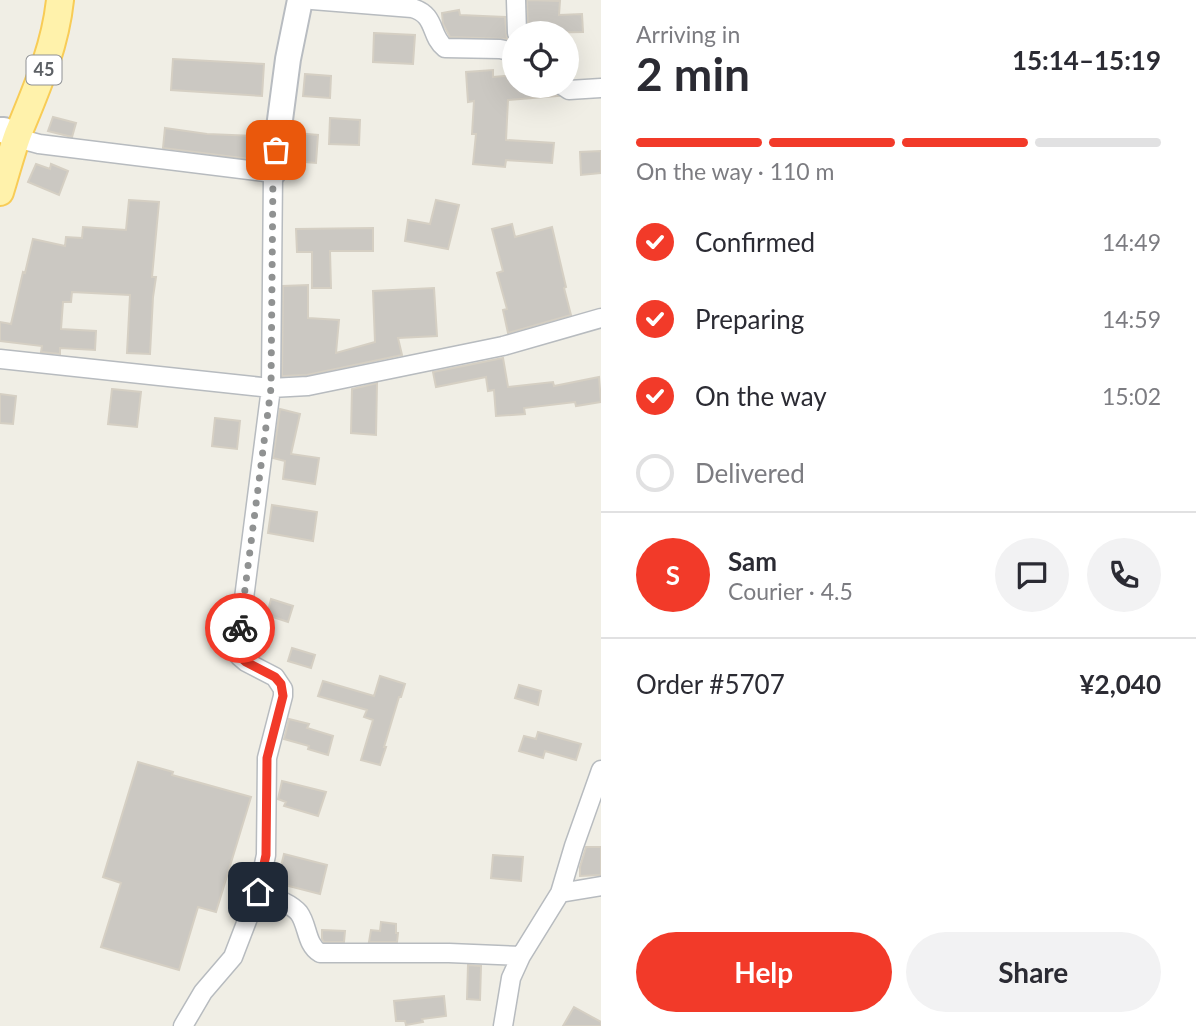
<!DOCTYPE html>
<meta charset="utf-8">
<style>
body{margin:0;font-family:Lato,sans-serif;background:#f2f2f3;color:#2b2b33;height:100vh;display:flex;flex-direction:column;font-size:26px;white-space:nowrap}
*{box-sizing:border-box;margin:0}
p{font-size:23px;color:#7c7c81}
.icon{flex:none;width:38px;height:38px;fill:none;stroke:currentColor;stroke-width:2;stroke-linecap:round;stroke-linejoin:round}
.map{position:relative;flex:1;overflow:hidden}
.side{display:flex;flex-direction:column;background:#fff;width:595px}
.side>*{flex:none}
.tools{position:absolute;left:502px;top:21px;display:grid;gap:14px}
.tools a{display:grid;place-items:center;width:77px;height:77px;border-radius:50%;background:#fff;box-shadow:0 7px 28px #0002;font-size:35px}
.pin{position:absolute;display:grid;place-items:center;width:60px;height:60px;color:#fff;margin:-30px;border-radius:14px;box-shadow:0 4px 10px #0006}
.courier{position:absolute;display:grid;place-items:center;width:70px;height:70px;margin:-35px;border:5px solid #f23a29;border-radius:50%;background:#fff;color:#222;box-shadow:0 2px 9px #0007}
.overview em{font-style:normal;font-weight:700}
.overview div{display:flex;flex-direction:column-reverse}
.overview{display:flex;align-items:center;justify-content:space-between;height:119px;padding:0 35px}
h1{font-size:46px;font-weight:700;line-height:52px}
.bar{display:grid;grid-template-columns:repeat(4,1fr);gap:10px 7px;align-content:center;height:84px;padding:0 35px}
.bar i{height:9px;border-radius:5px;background:#e1e1e2}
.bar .on{background:#f23a29}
.bar p{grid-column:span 4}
.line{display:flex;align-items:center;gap:18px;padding:0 35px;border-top:2px solid #e1e1e2}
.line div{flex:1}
.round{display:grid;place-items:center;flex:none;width:74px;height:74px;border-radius:37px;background:#f2f2f3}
ol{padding:0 35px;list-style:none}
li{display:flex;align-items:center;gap:21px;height:77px}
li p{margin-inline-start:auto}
li .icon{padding:7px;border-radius:50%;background:#f23a29;color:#fff;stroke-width:4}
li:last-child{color:#7c7c81}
li i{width:38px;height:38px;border:4px solid #e1e1e2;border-radius:50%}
.cta{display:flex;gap:14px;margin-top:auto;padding:14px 35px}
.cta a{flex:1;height:80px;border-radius:42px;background:#f23a29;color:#fff;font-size:28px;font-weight:700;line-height:80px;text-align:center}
.cta a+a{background:#f2f2f3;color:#2b2b33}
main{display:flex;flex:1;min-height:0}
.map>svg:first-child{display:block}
</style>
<main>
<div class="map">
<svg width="601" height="1026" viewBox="0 0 601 1026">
<rect width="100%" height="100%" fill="#f0eee5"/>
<path fill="#cbc8c2" stroke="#d5cfc3" stroke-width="2" d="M 527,0 L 560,1 L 559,15 L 582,14 L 583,32 L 528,33 Z
M 459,10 L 460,15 L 505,17 L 507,39 L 450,37 L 443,24 L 442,13 Z
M 374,33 L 415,35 L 413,64 L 373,62 Z
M 173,59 L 264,64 L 262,96 L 171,90 Z
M 493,70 L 493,77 L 514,75 L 514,86 L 552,86 L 553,92 L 558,96 L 508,100 L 506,140 L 554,143 L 552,163 L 506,160 L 505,167 L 473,164 L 476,134 L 472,134 L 474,101 L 468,102 L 466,72 Z
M 305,74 L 331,76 L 330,98 L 303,96 Z
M 53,117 L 76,123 L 72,137 L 48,131 Z
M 330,118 L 360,120 L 359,145 L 329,144 Z
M 165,128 L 207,134 L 258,136 L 257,160 L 163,148 Z
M 295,133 L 318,135 L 316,163 L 293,161 Z
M 601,151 L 601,173 L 581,175 L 580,152 Z
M 36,164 L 50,169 L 51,164 L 68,171 L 59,195 L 28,182 Z
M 129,200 L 159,202 L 152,277 L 156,277 L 153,297 L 150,354 L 127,353 L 130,295 L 72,292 L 71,302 L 63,302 L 61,329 L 96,331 L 95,350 L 60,348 L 60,354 L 41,352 L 42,346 L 0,341 L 0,322 L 11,324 L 23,272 L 25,273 L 33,239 L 65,246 L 66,237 L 82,238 L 83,227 L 126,230 Z
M 436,200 L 459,205 L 448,249 L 405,241 L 408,220 L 430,224 Z
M 512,224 L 515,237 L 552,227 L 566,287 L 564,288 L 571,315 L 508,333 L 503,310 L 507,309 L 497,273 L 503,271 L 492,229 Z
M 373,228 L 373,251 L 330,251 L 331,288 L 312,288 L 312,252 L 297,252 L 296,229 Z
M 308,285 L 308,318 L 339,320 L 336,353 L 375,342 L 373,291 L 434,288 L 437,336 L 398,338 L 402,355 L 307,375 L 282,376 L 283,286 Z
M 503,358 L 508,387 L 553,382 L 554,386 L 599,377 L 601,402 L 576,406 L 575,402 L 524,408 L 525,414 L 496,416 L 494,390 L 488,391 L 486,377 L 436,387 L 433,372 Z
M 377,383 L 376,435 L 351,433 L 352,389 Z
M 112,389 L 141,392 L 137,427 L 108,424 Z
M 0,394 L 16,396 L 13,424 L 0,423 Z
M 280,409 L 300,414 L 291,454 L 319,458 L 315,484 L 283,479 L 285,461 L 273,458 Z
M 215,418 L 240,421 L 237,449 L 212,446 Z
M 272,505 L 317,512 L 313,541 L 268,533 Z
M 271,599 L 293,606 L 288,622 L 267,615 Z
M 292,648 L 315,655 L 311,668 L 288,661 Z
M 380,676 L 405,684 L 401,697 L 399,697 L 384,747 L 386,747 L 380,765 L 361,760 L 373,720 L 364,717 L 367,710 L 318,696 L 323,681 L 374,696 Z
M 519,685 L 541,691 L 538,705 L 515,698 Z
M 289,719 L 309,724 L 307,728 L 333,736 L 328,755 L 308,749 L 309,746 L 284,739 Z
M 538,732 L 581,744 L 576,760 L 545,751 L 543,758 L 519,751 L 524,736 L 536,739 Z
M 138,762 L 173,772 L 172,775 L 251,797 L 216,912 L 198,907 L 179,970 L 101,947 L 121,883 L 103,877 Z
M 282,781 L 326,792 L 318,816 L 284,806 L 286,802 L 278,799 Z
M 586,847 L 601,847 L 601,875 L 580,876 L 580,867 Z
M 284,854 L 327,865 L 320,894 L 277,883 Z
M 493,855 L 523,857 L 521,881 L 491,878 Z
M 381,922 L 396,924 L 396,933 L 398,933 L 397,942 L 369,942 L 371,930 L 380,931 Z
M 322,930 L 345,931 L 344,942 L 324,942 L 322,939 Z
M 468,965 L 481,966 L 480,1000 L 467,999 Z
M 444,996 L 446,1016 L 422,1019 L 423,1022 L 406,1025 L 405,1021 L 396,1021 L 394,1001 Z
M 574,1007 L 601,1022 L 601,1026 L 563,1026 Z"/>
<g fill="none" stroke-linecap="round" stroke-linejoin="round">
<defs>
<path id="street" d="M 312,0 L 412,8 C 437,15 429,35 445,48 L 500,49 L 514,52
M 516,0 L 517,33
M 563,86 L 569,90 L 601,88
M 17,138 L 39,144 L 273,173 L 271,388 L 238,645 L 239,656 L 246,662 L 275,677 L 283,689 L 283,696 L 267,758 L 266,855 L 258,892 L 233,957 L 203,992 L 183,1026
M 0,359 L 271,388 L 308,386 L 503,346 L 601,318
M 258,892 C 271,897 290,902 299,913 C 308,925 306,945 320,953 L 449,953 L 521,956
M 560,893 L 601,886
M 503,1026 L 511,978 L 521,956 L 560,893 L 574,846 L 601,770"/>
<path id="secondary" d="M 0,130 L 4,130 L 17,138
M 273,173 L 288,59 L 300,0"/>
<path id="primary" d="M 0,192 C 6,173 11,153 18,134 C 36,90 55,48 60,0"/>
</defs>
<use href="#street" stroke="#b7bbbf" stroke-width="21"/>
<use href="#secondary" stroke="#b8bcc1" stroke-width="28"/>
<use href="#primary" stroke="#f8cc56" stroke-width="30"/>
<use href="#street" stroke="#fff" stroke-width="18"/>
<use href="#secondary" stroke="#fff" stroke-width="24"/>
<use href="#primary" stroke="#fff2ab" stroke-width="26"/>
</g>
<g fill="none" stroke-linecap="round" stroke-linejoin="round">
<path stroke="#909292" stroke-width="7" stroke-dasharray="0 12.6" d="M 240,628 L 271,388 L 273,173 L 276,150"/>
<path stroke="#f23a29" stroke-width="9" d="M 240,628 L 237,645 L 239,656 L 246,662 L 275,677 L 281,684 L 283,696 L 267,758 L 266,855 L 258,892"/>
</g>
<g text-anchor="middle" stroke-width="5" stroke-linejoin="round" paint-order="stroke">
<rect fill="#fff" stroke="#8e9094" stroke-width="2" x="26.5" y="55.5" width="35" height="29" rx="5"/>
<g font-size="18" font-weight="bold" fill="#5d6166">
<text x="44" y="76">45</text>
</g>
</g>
</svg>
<div class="tools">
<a><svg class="icon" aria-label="locate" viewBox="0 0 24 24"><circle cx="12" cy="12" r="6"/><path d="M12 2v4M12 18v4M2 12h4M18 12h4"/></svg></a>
</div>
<div class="pin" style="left:276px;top:150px;background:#ea580c"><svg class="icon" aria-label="bag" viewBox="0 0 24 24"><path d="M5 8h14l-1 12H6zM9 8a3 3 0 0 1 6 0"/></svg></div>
<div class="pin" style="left:258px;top:892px;background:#1f2937"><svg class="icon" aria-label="home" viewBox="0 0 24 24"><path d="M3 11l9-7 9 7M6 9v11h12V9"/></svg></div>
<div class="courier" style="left:240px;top:628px"><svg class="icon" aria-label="bike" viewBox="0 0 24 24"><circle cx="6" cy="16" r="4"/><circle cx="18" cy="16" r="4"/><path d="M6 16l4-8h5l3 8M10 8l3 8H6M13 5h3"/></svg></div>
</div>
<section class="side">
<div class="overview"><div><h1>2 min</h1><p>Arriving in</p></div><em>15:14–15:19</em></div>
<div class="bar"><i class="on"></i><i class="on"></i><i class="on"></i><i></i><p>On the way · 110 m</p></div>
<ol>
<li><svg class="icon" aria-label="check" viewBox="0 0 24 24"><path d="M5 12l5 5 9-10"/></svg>Confirmed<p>14:49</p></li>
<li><svg class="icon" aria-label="check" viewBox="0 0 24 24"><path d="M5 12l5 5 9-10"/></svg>Preparing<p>14:59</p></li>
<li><svg class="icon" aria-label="check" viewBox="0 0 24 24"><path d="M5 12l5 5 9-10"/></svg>On the way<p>15:02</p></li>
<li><i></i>Delivered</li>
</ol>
<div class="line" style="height:126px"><b class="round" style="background:#f23a29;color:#fff">S</b><div><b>Sam</b><p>Courier · 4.5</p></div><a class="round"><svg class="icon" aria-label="chat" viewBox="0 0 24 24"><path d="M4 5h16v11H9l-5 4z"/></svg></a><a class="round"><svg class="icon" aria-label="phone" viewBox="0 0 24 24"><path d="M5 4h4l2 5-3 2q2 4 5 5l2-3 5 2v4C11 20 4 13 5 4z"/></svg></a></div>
<div class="line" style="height:91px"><div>Order #5707</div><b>¥2,040</b></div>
<div class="cta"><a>Help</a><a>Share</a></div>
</section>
</main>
